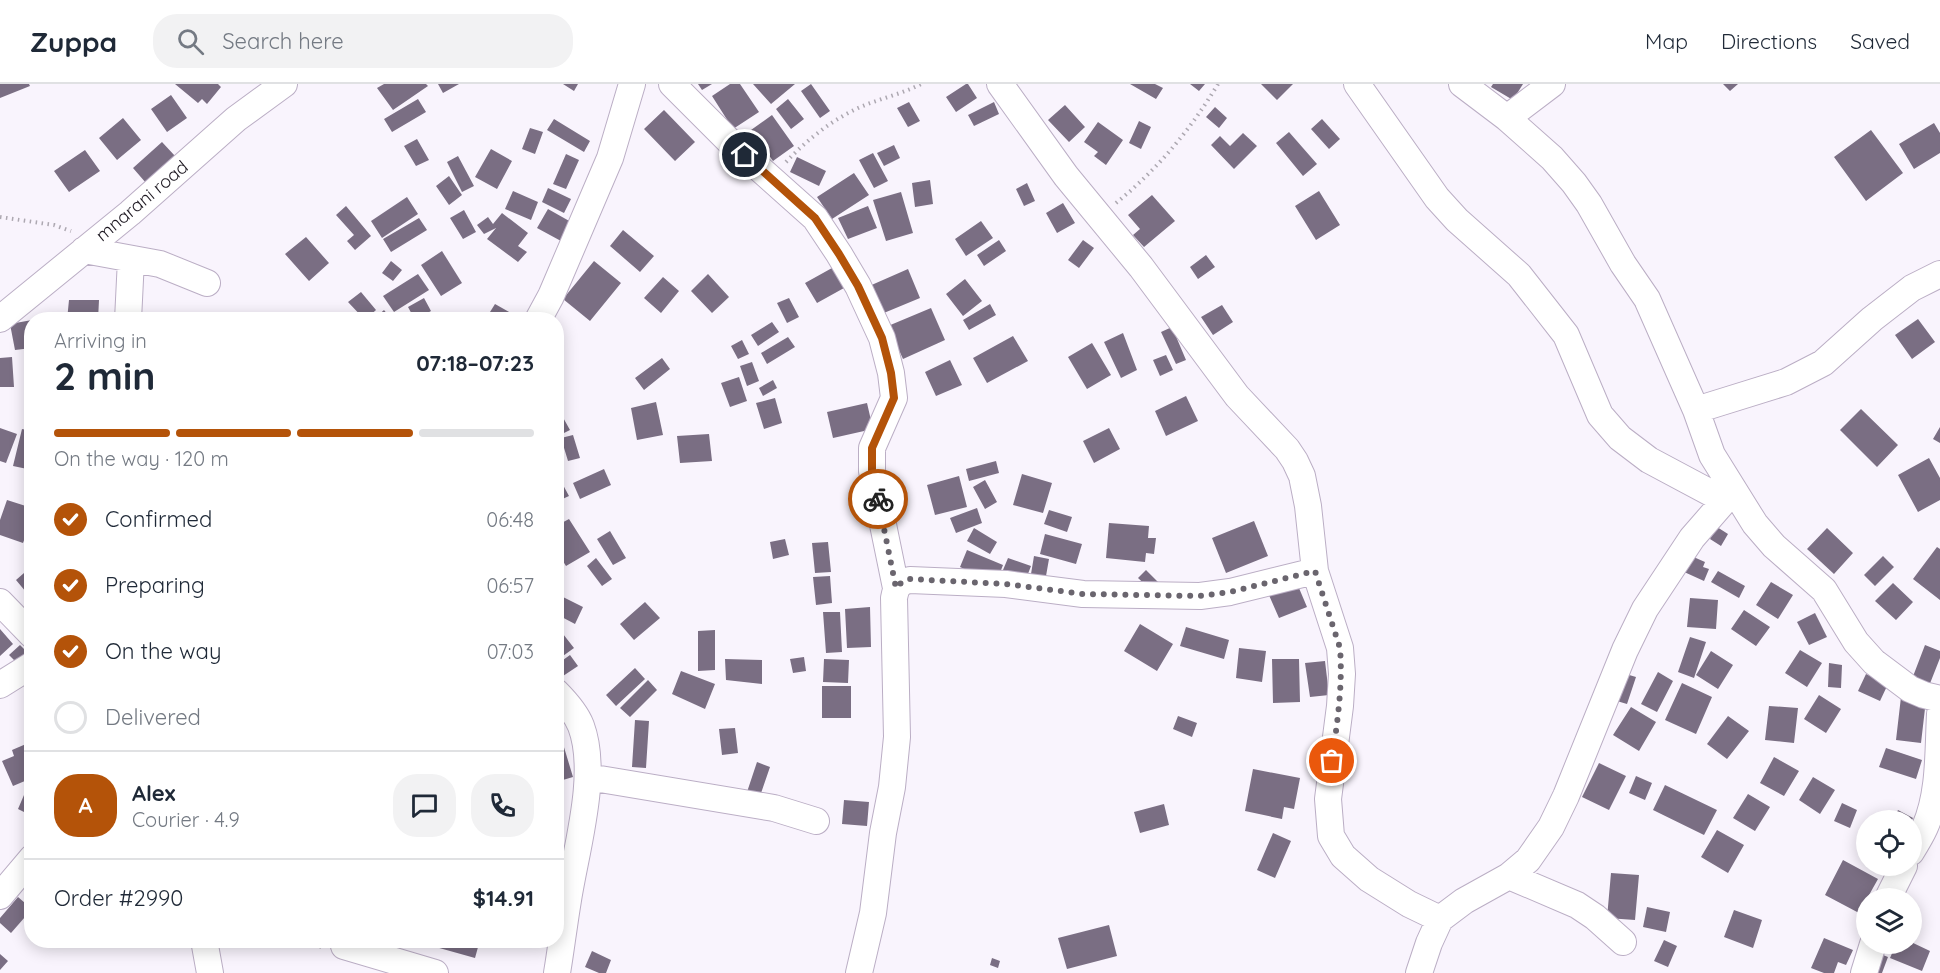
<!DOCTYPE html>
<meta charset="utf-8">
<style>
body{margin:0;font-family:Quicksand,sans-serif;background:#f2f2f3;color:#1f2937;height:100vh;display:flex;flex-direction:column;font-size:22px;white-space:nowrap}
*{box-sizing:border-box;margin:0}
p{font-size:20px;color:#747a83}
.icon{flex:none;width:33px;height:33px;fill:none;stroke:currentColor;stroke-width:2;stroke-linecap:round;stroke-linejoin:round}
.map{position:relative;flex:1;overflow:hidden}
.sheet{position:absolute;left:24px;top:228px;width:540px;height:636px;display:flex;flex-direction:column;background:#fff;border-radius:24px;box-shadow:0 3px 15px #0003}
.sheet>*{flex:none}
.buttons{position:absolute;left:1856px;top:726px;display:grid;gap:12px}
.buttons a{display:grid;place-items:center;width:66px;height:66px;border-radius:50%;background:#fff;box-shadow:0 3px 15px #0003;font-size:30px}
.pin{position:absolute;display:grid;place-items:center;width:51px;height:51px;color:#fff;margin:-26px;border:3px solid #fff;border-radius:50%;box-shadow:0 2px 6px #0007}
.courier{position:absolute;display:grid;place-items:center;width:60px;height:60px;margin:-30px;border:4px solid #b45309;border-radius:50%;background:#fff;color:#222;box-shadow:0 2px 8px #0007}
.headline em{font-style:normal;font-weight:700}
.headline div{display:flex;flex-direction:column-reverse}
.headline{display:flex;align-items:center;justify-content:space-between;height:102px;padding:0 30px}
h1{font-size:39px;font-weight:700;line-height:45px}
.bar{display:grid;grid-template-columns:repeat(4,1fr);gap:9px 6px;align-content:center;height:72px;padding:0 30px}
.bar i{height:8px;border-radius:4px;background:#e0e1e3}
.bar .active{background:#b45309}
.bar p{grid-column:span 4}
.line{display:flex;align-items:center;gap:15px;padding:0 30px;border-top:2px solid #e0e1e3}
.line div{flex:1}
.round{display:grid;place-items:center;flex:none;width:63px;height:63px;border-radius:24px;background:#f2f2f3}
ol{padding:0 30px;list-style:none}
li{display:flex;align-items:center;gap:18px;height:66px}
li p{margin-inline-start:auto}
li .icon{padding:6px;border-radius:50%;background:#b45309;color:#fff;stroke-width:4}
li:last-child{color:#747a83}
li i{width:33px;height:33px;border:3px solid #e0e1e3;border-radius:50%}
header{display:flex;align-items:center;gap:36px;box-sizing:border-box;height:84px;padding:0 30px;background:#fff;border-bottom:2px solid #e0e1e3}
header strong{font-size:28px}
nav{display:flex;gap:33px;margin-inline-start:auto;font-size:21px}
.search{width:420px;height:54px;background:#f2f2f3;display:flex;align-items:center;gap:15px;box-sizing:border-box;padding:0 21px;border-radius:24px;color:#747a83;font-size:22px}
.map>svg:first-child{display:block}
</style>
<header>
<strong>Zuppa</strong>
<div class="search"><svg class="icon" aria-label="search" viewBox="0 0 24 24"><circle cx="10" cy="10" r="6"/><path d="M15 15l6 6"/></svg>Search here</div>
<nav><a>Map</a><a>Directions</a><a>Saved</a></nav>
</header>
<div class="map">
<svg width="1940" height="889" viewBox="0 0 1940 889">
<rect width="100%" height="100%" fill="#f9f4fd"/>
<path fill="#7a6e83" d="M 0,0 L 29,0 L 30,2 L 0,14 Z
M 175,0 L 218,0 L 221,3 L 207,20 L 202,15 L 198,19 Z
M 384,0 L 426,0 L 428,2 L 393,26 L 377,4 Z
M 438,0 L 459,0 L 443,9 Z
M 563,0 L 578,0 L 574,7 Z
M 698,0 L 712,0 L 702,6 Z
M 730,0 L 740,0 L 759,28 L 733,45 L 712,12 Z
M 753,0 L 795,0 L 771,20 Z
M 811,0 L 830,27 L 820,34 L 801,7 Z
M 966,0 L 968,0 L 977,14 L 956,28 L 946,13 Z
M 1130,0 L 1155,0 L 1163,4 L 1156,15 Z
M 1190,0 L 1205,0 L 1199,7 Z
M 1261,0 L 1293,0 L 1277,16 Z
M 1493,0 L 1523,0 L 1513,16 L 1491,3 Z
M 1723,0 L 1738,0 L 1730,7 Z
M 171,11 L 187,34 L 167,48 L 151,25 Z
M 418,15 L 426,28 L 392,48 L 384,35 Z
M 788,15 L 804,35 L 791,45 L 776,25 Z
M 909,18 L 920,37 L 908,43 L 897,24 Z
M 994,18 L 999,30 L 974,42 L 968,31 Z
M 1065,21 L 1085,43 L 1069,58 L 1048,36 Z
M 1215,23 L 1227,34 L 1219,44 L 1206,33 Z
M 664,26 L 695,58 L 675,77 L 644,45 Z
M 772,31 L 794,62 L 773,77 L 751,46 Z
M 123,34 L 141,56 L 117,76 L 99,54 Z
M 554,35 L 590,57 L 584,68 L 547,46 Z
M 1322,35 L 1340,55 L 1329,65 L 1311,45 Z
M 1139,37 L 1151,43 L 1141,65 L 1129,59 Z
M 1098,38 L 1123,56 L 1106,81 L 1094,72 L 1098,68 L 1084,58 Z
M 1934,39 L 1940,49 L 1940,69 L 1914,85 L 1899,60 Z
M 530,44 L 543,48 L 535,70 L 522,65 Z
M 1871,46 L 1903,89 L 1866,117 L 1834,73 Z
M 1289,48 L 1317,80 L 1303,92 L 1276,59 Z
M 1243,49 L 1257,62 L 1234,85 L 1211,61 L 1220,52 L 1230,62 Z
M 417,55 L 429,76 L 416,82 L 404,62 Z
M 162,58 L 175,72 L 146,99 L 133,84 Z
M 894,61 L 900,74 L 884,82 L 877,69 Z
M 491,65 L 512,77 L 497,105 L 475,93 Z
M 85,66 L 100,87 L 69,108 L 54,87 Z
M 873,69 L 888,97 L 874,104 L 859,76 Z
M 566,70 L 579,76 L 566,105 L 553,100 Z
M 458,72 L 474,102 L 462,108 L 447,78 Z
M 797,73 L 826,87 L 819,102 L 790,88 Z
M 854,89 L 869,111 L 832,135 L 817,113 Z
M 449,92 L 462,111 L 449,121 L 436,102 Z
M 930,96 L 933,120 L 915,123 L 912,99 Z
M 1027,99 L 1035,117 L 1024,122 L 1016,105 Z
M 548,104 L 571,115 L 564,129 L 542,118 Z
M 513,107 L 538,118 L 531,136 L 505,125 Z
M 1319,107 L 1340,141 L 1316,156 L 1295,122 Z
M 901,108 L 913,149 L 886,157 L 873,116 Z
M 1152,111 L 1175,137 L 1144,163 L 1133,151 L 1140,145 L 1128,131 Z
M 407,113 L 418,130 L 382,154 L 371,137 Z
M 1063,119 L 1075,139 L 1057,149 L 1046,129 Z
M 346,122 L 371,152 L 355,166 L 347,157 L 354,151 L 336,131 Z
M 868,122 L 877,144 L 848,155 L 838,134 Z
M 548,125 L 571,138 L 561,157 L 537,144 Z
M 464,126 L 476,148 L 463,155 L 450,134 Z
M 502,129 L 528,149 L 518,162 L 527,168 L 518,178 L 487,155 L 496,144 L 484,150 L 477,141 L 488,133 L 493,140 Z
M 419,134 L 427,146 L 391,168 L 383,155 Z
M 981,137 L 993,154 L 966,172 L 955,155 Z
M 623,146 L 654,172 L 640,188 L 610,162 Z
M 306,153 L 329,179 L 309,197 L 285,170 Z
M 999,156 L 1006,167 L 984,182 L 977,171 Z
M 1083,156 L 1094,164 L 1079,184 L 1068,176 Z
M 442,167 L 462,199 L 441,212 L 421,181 Z
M 1206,171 L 1215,183 L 1198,195 L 1190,183 Z
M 391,177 L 402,186 L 393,197 L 382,189 Z
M 594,177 L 621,199 L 590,237 L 563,215 Z
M 832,184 L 844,204 L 817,219 L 805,199 Z
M 908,185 L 920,214 L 879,231 L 867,203 Z
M 418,190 L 429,206 L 394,228 L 383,212 Z
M 708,190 L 729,213 L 712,229 L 691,207 Z
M 663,193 L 679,207 L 661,229 L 644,214 Z
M 965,195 L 982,217 L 963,232 L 946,210 Z
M 361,208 L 376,226 L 365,236 L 348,218 Z
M 424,214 L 431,227 L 415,236 L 408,223 Z
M 789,214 L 799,233 L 787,239 L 777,219 Z
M 69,216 L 99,216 L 98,236 L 67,236 Z
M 495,220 L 516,232 L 515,236 L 485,236 Z
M 990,220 L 996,231 L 969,246 L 963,236 Z
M 1222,221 L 1233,238 L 1213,251 L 1201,233 Z
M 931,224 L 945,256 L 903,275 L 888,242 Z
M 384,226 L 392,236 L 373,236 Z
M 1918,235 L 1935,258 L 1912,275 L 1895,251 Z
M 32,236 L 32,264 L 15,266 L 10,240 Z
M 772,238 L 779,248 L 758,262 L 751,251 Z
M 1172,243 L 1186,276 L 1176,280 L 1161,248 Z
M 1123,249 L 1137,286 L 1121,294 L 1104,258 Z
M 1013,252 L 1028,277 L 987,299 L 973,274 Z
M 788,253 L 795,263 L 767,280 L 761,269 Z
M 742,256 L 749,270 L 738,275 L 731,262 Z
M 1092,259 L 1111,291 L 1087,305 L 1068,273 Z
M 1166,271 L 1173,286 L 1160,292 L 1153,276 Z
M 12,273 L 14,303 L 0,303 L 0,274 Z
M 662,274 L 670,285 L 644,306 L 635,294 Z
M 950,276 L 962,301 L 936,312 L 925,288 Z
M 752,278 L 759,297 L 747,302 L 740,282 Z
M 739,293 L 747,317 L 730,323 L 721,299 Z
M 773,296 L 777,304 L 763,312 L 759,304 Z
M 1186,312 L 1198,337 L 1166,352 L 1155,327 Z
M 775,314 L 782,339 L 764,345 L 756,319 Z
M 656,318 L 663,351 L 637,356 L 631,324 Z
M 867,319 L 873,345 L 833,354 L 827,328 Z
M 556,321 L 570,346 L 556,353 Z
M 1861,325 L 1898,361 L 1877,383 L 1840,346 Z
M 1940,343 L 1940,359 L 1933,355 Z
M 0,344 L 17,350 L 6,379 L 0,377 Z
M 1109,344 L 1120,365 L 1094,379 L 1083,357 Z
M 22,345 L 32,347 L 32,386 L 13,382 Z
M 709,350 L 712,377 L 680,379 L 677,352 Z
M 573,351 L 580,374 L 568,377 L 561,354 Z
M 1929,374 L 1940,394 L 1940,416 L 1918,428 L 1898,391 Z
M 996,377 L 999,389 L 969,397 L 966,385 Z
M 604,385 L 611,401 L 580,415 L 573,399 Z
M 556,388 L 569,412 L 556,418 Z
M 1022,390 L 1052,399 L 1043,429 L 1013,421 Z
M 959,392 L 967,423 L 935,431 L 927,401 Z
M 985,396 L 997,418 L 985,425 L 973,403 Z
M 7,416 L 32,424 L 32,435 L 23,459 L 0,451 L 0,436 Z
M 977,424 L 982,439 L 956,449 L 950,434 Z
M 1049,426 L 1072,433 L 1067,448 L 1044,440 Z
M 569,435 L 590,468 L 566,482 L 556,466 L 556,442 Z
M 1254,437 L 1268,472 L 1226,489 L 1212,454 Z
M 1109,439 L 1149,442 L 1148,454 L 1156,454 L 1154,470 L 1146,469 L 1145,478 L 1106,474 Z
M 1717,443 L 1728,450 L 1721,462 L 1710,455 Z
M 974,444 L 997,458 L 990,470 L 967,457 Z
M 1827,444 L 1853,469 L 1834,490 L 1807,465 Z
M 610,447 L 626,474 L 613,481 L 597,455 Z
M 1045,450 L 1082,460 L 1076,480 L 1040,470 Z
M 31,454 L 32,454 L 32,471 L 26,469 Z
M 785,455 L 789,471 L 773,475 L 770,458 Z
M 828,458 L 831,488 L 815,489 L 812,459 Z
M 1937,463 L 1940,465 L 1940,516 L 1913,495 Z
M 967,466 L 1003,481 L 996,499 L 960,483 Z
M 1689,471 L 1705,478 L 1703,483 L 1709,485 L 1704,497 L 1682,487 Z
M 1034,472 L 1049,475 L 1046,492 L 1031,490 Z
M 1883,472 L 1894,483 L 1875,502 L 1864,491 Z
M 596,474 L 612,495 L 602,502 L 587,482 Z
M 1008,474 L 1031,482 L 1026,495 L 1003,486 Z
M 32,482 L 32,504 L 26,508 L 16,496 Z
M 1146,486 L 1159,499 L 1152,507 L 1138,494 Z
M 1718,487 L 1745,502 L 1739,514 L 1711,498 Z
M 830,492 L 832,519 L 816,521 L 813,493 Z
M 1296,497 L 1307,523 L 1279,534 L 1268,509 Z
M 1771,498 L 1793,511 L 1778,535 L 1756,521 Z
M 1893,499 L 1913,518 L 1896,536 L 1875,517 Z
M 561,512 L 583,523 L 575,540 L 556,530 L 556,521 Z
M 1690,514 L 1718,516 L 1716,545 L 1687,543 Z
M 645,518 L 660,534 L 634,556 L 620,540 Z
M 870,523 L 871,563 L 847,564 L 845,525 Z
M 1744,526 L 1770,543 L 1756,562 L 1731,545 Z
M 823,528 L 840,528 L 842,568 L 826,569 Z
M 1815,529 L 1827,553 L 1809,561 L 1797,538 Z
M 1140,540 L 1173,560 L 1157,587 L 1124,567 Z
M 556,541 L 574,564 L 556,577 Z
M 1186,543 L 1229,556 L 1224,575 L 1180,562 Z
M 0,545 L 13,560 L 0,572 Z
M 715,546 L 715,586 L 698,587 L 698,547 Z
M 1690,553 L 1706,558 L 1694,594 L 1678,588 Z
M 20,561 L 28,569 L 17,579 L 9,571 Z
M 1925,561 L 1940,567 L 1940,574 L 1929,602 L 1912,595 Z
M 1239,564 L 1266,567 L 1262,598 L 1236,594 Z
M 1800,566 L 1822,579 L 1807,603 L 1785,589 Z
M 1711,567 L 1733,581 L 1718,605 L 1696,591 Z
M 570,571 L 578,582 L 560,594 L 556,590 L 556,581 Z
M 804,573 L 806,587 L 793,589 L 790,575 Z
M 725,575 L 762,576 L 762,600 L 726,596 Z
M 824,575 L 849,576 L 848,599 L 823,598 Z
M 1272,575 L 1299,575 L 1300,618 L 1273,619 Z
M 1325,577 L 1329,611 L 1310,613 L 1305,579 Z
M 1829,579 L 1842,581 L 1841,604 L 1828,603 Z
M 635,584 L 645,595 L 616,622 L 606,611 Z
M 681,587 L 715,600 L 705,625 L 672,610 Z
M 1619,588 L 1636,593 L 1627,620 L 1610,615 Z
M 1658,588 L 1673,597 L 1657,628 L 1641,620 Z
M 1866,590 L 1888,600 L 1880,617 L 1858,607 Z
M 648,596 L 657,606 L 630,633 L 620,624 Z
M 1682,599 L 1712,613 L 1696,650 L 1665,636 Z
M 822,602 L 851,602 L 851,634 L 822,634 Z
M 1819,611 L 1841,625 L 1826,649 L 1804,635 Z
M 1901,613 L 1926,616 L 1921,659 L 1896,656 Z
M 1769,622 L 1798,624 L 1794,659 L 1765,656 Z
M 1631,623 L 1656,638 L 1639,667 L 1613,651 Z
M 1178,632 L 1197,639 L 1192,653 L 1173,645 Z
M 1728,632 L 1749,647 L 1727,675 L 1707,660 Z
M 635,636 L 649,637 L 646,684 L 632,683 Z
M 735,644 L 738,669 L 722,671 L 719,645 Z
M 560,650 L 573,693 L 556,698 L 556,651 Z
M 26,660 L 32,674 L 32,694 L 13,702 L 2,677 L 14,672 L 12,666 Z
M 1886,664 L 1922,676 L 1916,695 L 1879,683 Z
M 1774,673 L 1799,687 L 1784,712 L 1760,699 Z
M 757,678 L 770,683 L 760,712 L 747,708 Z
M 1599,679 L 1626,692 L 1609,726 L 1582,713 Z
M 1253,685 L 1300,694 L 1294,725 L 1284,723 L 1282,735 L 1245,727 Z
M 1636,692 L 1652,699 L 1645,716 L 1629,709 Z
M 1813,693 L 1835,706 L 1820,730 L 1799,716 Z
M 1665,701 L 1717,726 L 1704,751 L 1653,726 Z
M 1748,710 L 1770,723 L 1755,747 L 1733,734 Z
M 24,711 L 32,714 L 32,723 L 28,730 L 18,725 Z
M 844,716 L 869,718 L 867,742 L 842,740 Z
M 1842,719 L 1857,726 L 1850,744 L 1834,737 Z
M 1164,720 L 1169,741 L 1140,749 L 1134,728 Z
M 1898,726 L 1913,734 L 1912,736 L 1893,736 Z
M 1717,746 L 1744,761 L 1728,789 L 1701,773 Z
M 1273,749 L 1291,757 L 1275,794 L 1257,786 Z
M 1843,776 L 1878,795 L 1859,829 L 1825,811 Z
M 1611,789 L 1639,791 L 1635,836 L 1607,834 Z
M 18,813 L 32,825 L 11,849 L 0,839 L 0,834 Z
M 1647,823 L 1670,828 L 1666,848 L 1643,843 Z
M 1734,826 L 1762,836 L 1753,864 L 1724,853 Z
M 1109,841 L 1117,872 L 1067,885 L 1058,854 Z
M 1824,854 L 1853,866 L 1846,881 L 1838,878 L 1834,889 L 1824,889 L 1811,884 Z
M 426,856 L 480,856 L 475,874 L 425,860 Z
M 1664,856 L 1677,862 L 1668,883 L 1654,877 Z
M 1911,858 L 1930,867 L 1922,887 L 1890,874 L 1896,860 Z
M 592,867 L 611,876 L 606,889 L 599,889 L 585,883 Z
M 1878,869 L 1888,873 L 1882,889 L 1874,889 Z
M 0,870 L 8,877 L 0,886 Z
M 992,874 L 1000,877 L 998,884 L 990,881 Z"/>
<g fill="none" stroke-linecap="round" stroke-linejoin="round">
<defs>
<path id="minor" d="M 672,0 L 732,60 L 815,134 L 839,170 L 858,202 L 882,254 L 891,289 L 894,314 L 872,364 L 872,387 L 896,504
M 1000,0 L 1066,92 L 1141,183 L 1237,312 L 1287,365 L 1295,377 L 1302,392 L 1308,422 L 1315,487 L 1340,564 L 1342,590 L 1340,622 L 1328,715 L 1331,752 L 1343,772 L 1369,795 L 1409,820 L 1440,835
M 1357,0 L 1437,114 L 1457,136 L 1519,191 L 1566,251 L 1600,331 L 1620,354 L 1649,376 L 1724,416
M 1462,0 L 1507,34 L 1552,74 L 1574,99 L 1589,120 L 1623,180 L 1647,215 L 1696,326 L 1712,371 L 1755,440 L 1774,462 L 1824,506 L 1856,558 L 1874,578 L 1910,605 L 1924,611 L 1940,615
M 1507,34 L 1552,0
M 84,166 L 160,180 L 207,199
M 0,235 L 130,129 L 236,35 L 284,0
M 128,236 L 131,175
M 538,236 L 551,212 L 610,74 L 632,0
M 1696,326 L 1786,298 L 1823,279 L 1872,235 L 1912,204 L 1940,190
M 0,518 L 32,551
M 0,601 L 32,581
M 556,608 C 566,618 576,629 581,642 C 599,690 576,765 568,816 C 564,840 561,865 557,889
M 588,693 L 774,724 L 816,737
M 1911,768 C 1916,760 1921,752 1925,743 C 1940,709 1938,667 1940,630
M 1509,792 L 1577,821 L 1595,833 L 1623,858
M 0,812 L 32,774
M 1888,814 L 1904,782
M 204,856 L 210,889
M 344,862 L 435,889
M 859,889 L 873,829 L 883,749 L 892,703 L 897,653 L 894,514 C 896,503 899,498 910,496 L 1006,500 L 1083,510 L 1200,512 L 1230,508 L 1315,487
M 1419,889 L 1429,859 L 1440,835 L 1464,817 L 1509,792 L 1528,776 L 1551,743 L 1566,712 L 1625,566 L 1645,525 L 1692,454 L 1733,407
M 1864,889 L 1873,860"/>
</defs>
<use href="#minor" stroke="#bbaec5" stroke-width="28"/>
<path stroke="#ada8b1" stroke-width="4" stroke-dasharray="1.5 4.5" stroke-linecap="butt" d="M 786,78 C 806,57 829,38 856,25 C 877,15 900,11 921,0
M 1116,119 C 1157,86 1191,45 1218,0
M 0,133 L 54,141 L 71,147
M 310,856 L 315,861 L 322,863"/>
<use href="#minor" stroke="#fff" stroke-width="26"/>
</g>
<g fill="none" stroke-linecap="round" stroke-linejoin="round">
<path stroke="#6a656e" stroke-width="6" stroke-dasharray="0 10.8" d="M 878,415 L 896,504 L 902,498 L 910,495 L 1006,500 L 1083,510 L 1200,512 L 1230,508 L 1315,487 L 1340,564 C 1343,603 1337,639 1332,677"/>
<path stroke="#b45309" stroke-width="8" d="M 745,71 L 815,134 L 839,170 L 858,202 L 882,254 L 891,289 L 894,314 L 872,364 L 872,387 L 878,415"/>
</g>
<g text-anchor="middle" stroke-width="4.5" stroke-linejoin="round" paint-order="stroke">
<g font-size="18" fill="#1d1821" stroke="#fff">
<text transform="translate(142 117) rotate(-40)" y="6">mnarani road</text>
</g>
</g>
</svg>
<div class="buttons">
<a><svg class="icon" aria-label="locate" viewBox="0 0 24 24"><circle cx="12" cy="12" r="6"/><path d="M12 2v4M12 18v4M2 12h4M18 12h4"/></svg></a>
<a><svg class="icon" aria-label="layers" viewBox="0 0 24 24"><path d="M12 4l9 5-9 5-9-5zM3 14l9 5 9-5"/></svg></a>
</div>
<div class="pin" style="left:1332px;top:677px;background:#ea580c"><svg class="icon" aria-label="bag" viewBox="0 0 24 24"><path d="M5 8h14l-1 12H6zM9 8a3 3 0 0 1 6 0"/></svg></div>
<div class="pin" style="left:745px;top:71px;background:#1f2937"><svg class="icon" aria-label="home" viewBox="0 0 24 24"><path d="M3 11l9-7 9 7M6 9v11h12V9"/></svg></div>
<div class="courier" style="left:878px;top:415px"><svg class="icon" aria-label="bike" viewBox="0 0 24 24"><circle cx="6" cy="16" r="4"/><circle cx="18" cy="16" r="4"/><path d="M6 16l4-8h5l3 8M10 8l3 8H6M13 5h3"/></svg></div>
<section class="sheet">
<div class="headline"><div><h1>2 min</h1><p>Arriving in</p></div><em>07:18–07:23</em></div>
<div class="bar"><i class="active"></i><i class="active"></i><i class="active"></i><i></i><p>On the way · 120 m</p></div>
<ol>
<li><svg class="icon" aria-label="check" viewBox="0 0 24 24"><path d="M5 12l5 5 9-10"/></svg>Confirmed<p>06:48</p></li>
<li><svg class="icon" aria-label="check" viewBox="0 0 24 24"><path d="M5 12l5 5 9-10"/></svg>Preparing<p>06:57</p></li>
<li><svg class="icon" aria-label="check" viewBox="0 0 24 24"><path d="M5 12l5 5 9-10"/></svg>On the way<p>07:03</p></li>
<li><i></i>Delivered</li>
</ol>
<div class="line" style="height:108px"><b class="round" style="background:#b45309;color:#fff">A</b><div><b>Alex</b><p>Courier · 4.9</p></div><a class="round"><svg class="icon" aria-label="chat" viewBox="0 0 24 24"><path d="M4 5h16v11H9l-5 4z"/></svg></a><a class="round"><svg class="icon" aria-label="phone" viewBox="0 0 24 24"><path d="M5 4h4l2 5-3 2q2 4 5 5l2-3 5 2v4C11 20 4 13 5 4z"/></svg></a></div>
<div class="line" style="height:78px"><div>Order #2990</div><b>$14.91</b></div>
</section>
</div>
